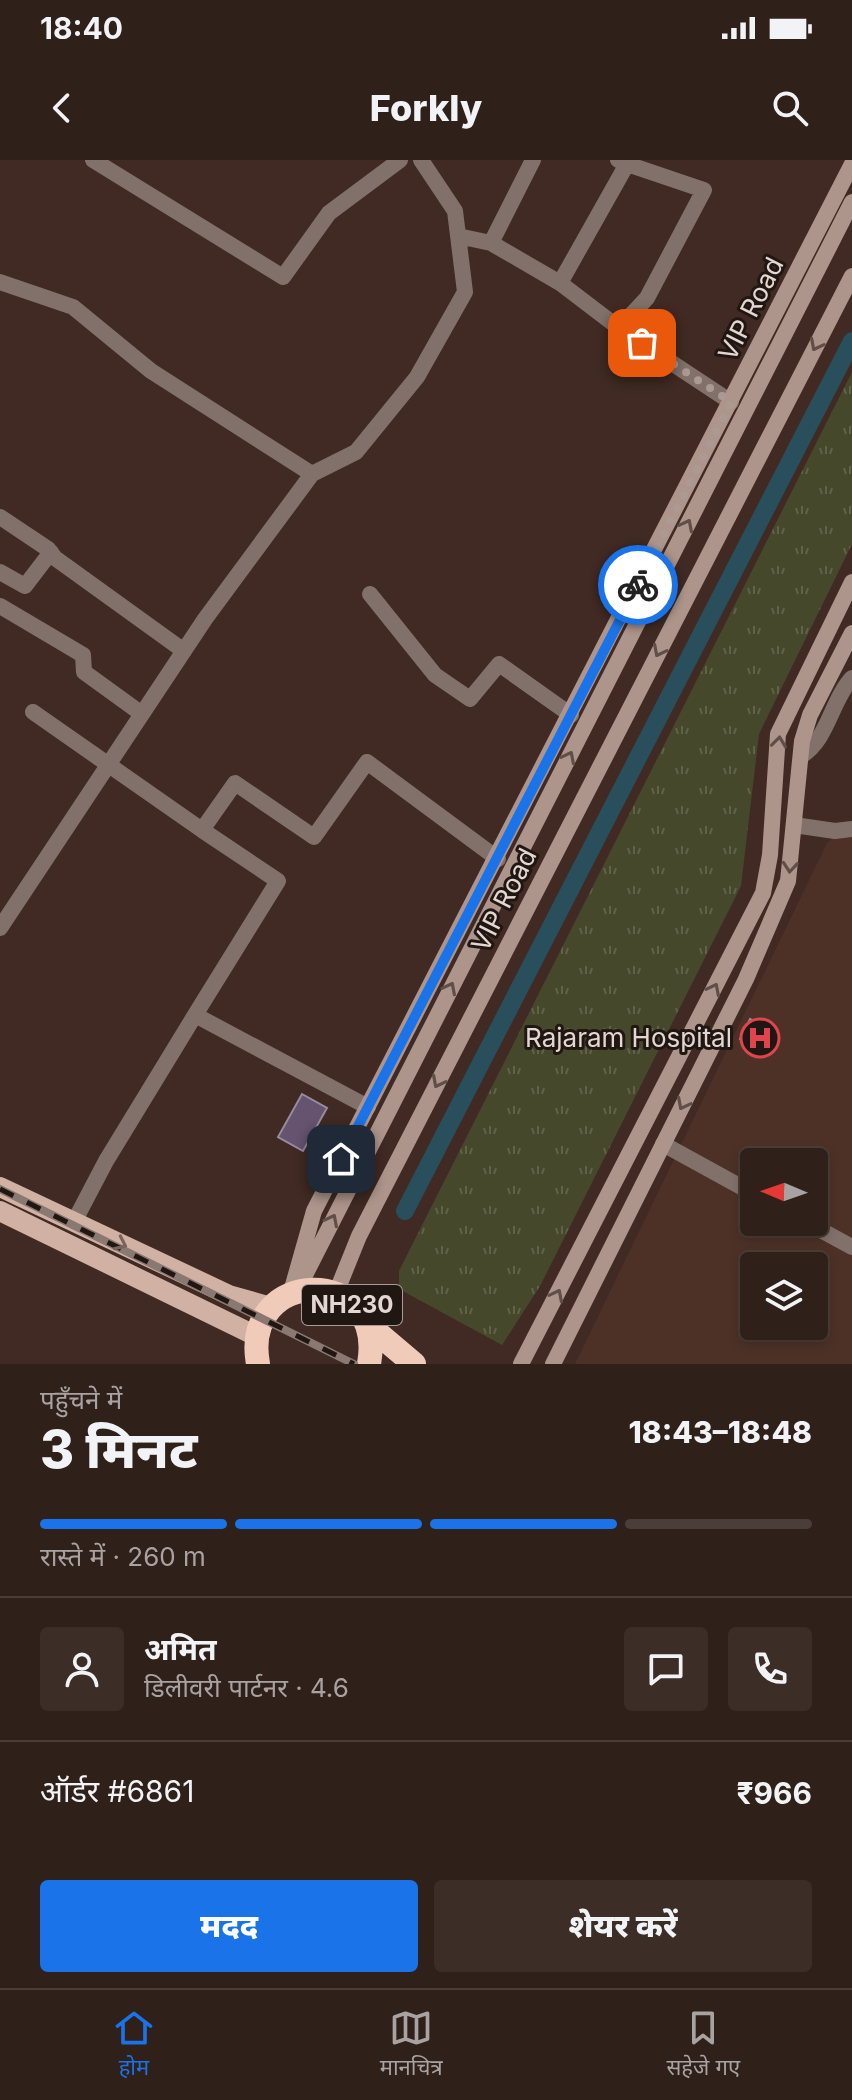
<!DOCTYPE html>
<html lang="hi">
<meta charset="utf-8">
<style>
body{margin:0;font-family:Inter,"Noto Sans Devanagari",sans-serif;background:#3c2d27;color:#f1f3f6;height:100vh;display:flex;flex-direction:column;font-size:30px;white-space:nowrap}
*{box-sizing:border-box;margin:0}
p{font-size:26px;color:#a8a3a2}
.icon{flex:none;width:44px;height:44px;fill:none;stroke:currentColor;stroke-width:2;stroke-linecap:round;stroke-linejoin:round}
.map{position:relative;height:1204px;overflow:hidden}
.details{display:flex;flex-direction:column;background:#30201a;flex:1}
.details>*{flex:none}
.needle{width:52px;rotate:272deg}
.fabs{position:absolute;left:740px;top:988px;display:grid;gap:16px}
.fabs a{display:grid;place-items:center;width:88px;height:88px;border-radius:8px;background:#30201a;box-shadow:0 4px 12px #0003,0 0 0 2px #4b3e39;font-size:40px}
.pin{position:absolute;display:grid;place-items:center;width:68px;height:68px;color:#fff;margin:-34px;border-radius:16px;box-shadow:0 4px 12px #0006}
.courier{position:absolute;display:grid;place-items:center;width:80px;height:80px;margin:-40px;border:6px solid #1a73e8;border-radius:50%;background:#fff;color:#222;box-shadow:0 2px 10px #0007}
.overview em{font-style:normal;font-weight:800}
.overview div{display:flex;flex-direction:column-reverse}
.overview{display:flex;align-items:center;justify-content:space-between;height:136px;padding:0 40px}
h1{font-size:52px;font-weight:800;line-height:60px}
.bar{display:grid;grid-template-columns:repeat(4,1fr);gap:12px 8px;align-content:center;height:96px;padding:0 40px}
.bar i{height:10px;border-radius:6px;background:#4b3e39}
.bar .selected{background:#1a73e8}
.bar p{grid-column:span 4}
.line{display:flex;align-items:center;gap:20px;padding:0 40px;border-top:2px solid #4b3e39}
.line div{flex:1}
.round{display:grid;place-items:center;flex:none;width:84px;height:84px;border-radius:8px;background:#3c2d27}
.button{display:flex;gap:16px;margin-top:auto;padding:16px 40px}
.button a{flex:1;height:92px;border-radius:8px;background:#1a73e8;color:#fff;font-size:32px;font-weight:800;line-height:92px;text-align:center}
.button a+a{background:#3c2d27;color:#f1f3f6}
.status{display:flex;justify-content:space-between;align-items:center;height:56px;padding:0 40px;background:#30201a;direction:ltr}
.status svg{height:22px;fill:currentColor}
header{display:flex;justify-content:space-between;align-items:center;height:104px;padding:0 40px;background:#30201a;font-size:36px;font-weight:800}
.menu{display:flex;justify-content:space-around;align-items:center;height:112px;border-top:2px solid #4b3e39;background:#30201a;font-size:22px;color:#a8a3a2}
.menu a{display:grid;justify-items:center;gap:4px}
.menu .selected{color:#1a73e8}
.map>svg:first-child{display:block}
</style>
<div class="status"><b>18:40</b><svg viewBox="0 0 49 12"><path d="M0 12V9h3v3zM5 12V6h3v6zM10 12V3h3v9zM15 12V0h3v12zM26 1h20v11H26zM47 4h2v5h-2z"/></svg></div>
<header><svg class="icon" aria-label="back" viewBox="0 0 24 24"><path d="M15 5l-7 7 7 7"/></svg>Forkly<svg class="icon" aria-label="search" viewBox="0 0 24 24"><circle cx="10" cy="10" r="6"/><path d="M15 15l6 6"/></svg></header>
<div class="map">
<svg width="852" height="1204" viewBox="0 0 852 1204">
<defs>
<pattern id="park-tufts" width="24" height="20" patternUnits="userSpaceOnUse" patternTransform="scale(2)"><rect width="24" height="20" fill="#46482c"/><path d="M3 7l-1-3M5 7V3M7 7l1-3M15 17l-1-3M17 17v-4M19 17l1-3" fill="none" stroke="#61624a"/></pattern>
</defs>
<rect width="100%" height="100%" fill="#402a23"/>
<path fill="#4d3127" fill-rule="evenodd" d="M 852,662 L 852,1204 L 575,1204 L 827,683 ZM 754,1002 L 814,1002 L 814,1062 L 754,1062 ZM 754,1106 L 814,1106 L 814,1166 L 754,1166 Z"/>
<path fill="url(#park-tufts)" d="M 852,212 L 852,384 L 759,574 L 741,726 L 540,1126 L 502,1185 L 399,1129 L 399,1111 Z"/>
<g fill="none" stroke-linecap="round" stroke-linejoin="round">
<path stroke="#294f5d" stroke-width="18" d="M 405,1051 L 852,181"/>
</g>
<path fill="#65536f" stroke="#988ba1" stroke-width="2" d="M 750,859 L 777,873 L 768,893 L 740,879 Z
M 302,934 L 327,948 L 303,991 L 278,977 Z"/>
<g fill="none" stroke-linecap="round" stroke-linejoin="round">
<path stroke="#81716a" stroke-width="16" d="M 93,0 L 283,117 L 329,53 L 400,0
M 458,76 L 491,83 L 533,0
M 491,83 L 560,123 L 627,4 L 618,0
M 0,122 L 73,147 L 151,211 L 312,314 L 205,459 L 0,768
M 560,123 L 619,168 L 731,242
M 619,168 L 647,138 L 704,30 L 627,4
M 312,314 L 356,292 L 417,217 L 465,132 L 455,51 L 421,0
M 0,357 L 48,389 L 55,398 L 184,491
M 0,412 L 25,426 L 51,392
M 370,434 L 435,515 L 470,539 L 499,504 L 571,555
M 0,446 L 83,495 L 84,512 L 142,554
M 33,552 L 202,670 L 235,623 L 314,677 L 367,602 L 498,699
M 801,596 C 828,580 831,541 852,518
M 794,665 L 835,671 L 852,669
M 202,670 L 278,721 L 195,855 L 368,947
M 663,984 L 754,1034
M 74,1062 L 106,1001 L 195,855
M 806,1062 L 852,1087"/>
<path stroke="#ae958b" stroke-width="16" d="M 302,1121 L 852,42
M 291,1132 L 314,1051 L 852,4
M 336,1133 L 359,1076 L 852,116
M 521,1204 L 763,733 L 770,695 L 778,574 L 852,422
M 553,1204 L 746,819 L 788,721 L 802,581 L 810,555 L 852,473"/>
<path stroke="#d1b1a3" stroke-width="20" d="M 0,1027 L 229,1135 L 271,1147
M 0,1051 L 256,1176"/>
<path stroke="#f1cbba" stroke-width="24" d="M 368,1165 L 414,1204
M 258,1204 C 240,1106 387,1104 369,1204"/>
<defs>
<path id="rail" d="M 0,1029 L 354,1204"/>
</defs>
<use href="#rail" stroke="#8a7872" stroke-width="8"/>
<use href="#rail" stroke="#201612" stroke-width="5" stroke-dasharray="15" stroke-linecap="butt"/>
</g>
<defs><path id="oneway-chevron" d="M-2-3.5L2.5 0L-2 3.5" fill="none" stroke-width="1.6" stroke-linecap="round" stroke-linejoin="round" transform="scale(2)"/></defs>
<g stroke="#604f48">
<use href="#oneway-chevron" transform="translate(816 185) rotate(117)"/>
<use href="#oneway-chevron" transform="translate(687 365) rotate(-63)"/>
<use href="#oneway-chevron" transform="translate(659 491) rotate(117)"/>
<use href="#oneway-chevron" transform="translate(779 582) rotate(-83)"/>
<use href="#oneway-chevron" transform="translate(569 597) rotate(-63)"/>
<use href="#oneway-chevron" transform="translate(790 707) rotate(95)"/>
<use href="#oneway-chevron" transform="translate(450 828) rotate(-63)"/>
<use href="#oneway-chevron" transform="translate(714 829) rotate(-63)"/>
<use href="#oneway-chevron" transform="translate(438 922) rotate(117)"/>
<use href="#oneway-chevron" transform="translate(683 944) rotate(117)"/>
<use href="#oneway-chevron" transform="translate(332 1060) rotate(-63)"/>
<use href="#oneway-chevron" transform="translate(557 1135) rotate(-63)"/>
</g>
<use stroke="#78645a" href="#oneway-chevron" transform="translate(121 1084) rotate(25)"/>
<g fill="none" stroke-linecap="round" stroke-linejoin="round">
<path stroke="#ab9a94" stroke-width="8" stroke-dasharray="0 14.4" d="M 638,425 L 731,242 L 642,183"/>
<path stroke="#1a73e8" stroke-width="10" d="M 341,999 L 638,425"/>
</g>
<defs>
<symbol id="hospital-ring" viewBox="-11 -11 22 22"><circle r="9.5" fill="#201612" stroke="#e0444e" stroke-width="1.5"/><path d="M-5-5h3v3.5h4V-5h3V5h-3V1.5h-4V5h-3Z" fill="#e0444e"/></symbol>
</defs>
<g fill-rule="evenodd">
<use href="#hospital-ring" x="738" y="856" width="44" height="44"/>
</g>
<g text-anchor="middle" stroke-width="6" stroke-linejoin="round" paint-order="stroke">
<rect fill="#201612" stroke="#a99c98" stroke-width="2" x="302" y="1125" width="100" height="40" rx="6"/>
<g font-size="24" font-weight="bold" fill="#e4d6d1">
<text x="352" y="1153">NH230</text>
</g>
<g font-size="26" fill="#e4d6d1" stroke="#201612">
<text transform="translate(751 149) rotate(-63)" y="9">VIP Road</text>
<text transform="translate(504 740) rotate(-63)" y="9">VIP Road</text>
</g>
<g font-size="26" fill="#e4d6d1" stroke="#201612" text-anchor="end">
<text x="732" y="887">Rajaram Hospital</text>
</g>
</g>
</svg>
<div class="fabs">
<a><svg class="needle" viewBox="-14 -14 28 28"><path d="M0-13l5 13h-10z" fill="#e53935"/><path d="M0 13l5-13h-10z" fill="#a8a3a2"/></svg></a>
<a><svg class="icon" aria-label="layers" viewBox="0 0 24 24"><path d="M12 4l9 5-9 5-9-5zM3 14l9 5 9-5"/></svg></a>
</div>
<div class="pin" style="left:642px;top:183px;background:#ea580c"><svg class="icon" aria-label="bag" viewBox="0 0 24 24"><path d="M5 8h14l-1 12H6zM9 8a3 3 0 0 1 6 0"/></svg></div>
<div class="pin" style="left:341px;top:999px;background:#1f2937"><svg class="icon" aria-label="home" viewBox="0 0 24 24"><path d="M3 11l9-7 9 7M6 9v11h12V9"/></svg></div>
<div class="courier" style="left:638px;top:425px"><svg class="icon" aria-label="bike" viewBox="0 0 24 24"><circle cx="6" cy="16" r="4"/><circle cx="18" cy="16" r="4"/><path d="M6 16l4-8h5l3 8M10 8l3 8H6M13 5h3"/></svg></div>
</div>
<section class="details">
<div class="overview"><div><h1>3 मिनट</h1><p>पहुँचने में</p></div><em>18:43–18:48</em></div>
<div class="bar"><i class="selected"></i><i class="selected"></i><i class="selected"></i><i></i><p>रास्ते में · 260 m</p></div>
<div class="line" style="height:144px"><a class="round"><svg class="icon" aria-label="person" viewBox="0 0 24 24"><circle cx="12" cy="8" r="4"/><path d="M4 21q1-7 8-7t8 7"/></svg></a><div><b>अमित</b><p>डिलीवरी पार्टनर · 4.6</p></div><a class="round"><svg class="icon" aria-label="chat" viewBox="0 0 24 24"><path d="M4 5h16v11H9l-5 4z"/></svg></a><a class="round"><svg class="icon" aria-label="phone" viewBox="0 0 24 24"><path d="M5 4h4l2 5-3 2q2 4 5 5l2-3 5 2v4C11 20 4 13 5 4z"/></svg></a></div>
<div class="line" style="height:104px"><div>ऑर्डर #6861</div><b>₹966</b></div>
<div class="button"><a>मदद</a><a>शेयर करें</a></div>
</section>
<nav class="menu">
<a class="selected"><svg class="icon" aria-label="home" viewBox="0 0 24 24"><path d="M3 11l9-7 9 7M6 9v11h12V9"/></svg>होम</a>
<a><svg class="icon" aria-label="map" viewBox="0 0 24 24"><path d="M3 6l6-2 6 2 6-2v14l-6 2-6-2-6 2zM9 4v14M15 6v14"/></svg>मानचित्र</a>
<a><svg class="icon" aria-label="saved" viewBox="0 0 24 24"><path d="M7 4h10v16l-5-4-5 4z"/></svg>सहेजे गए</a>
</nav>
